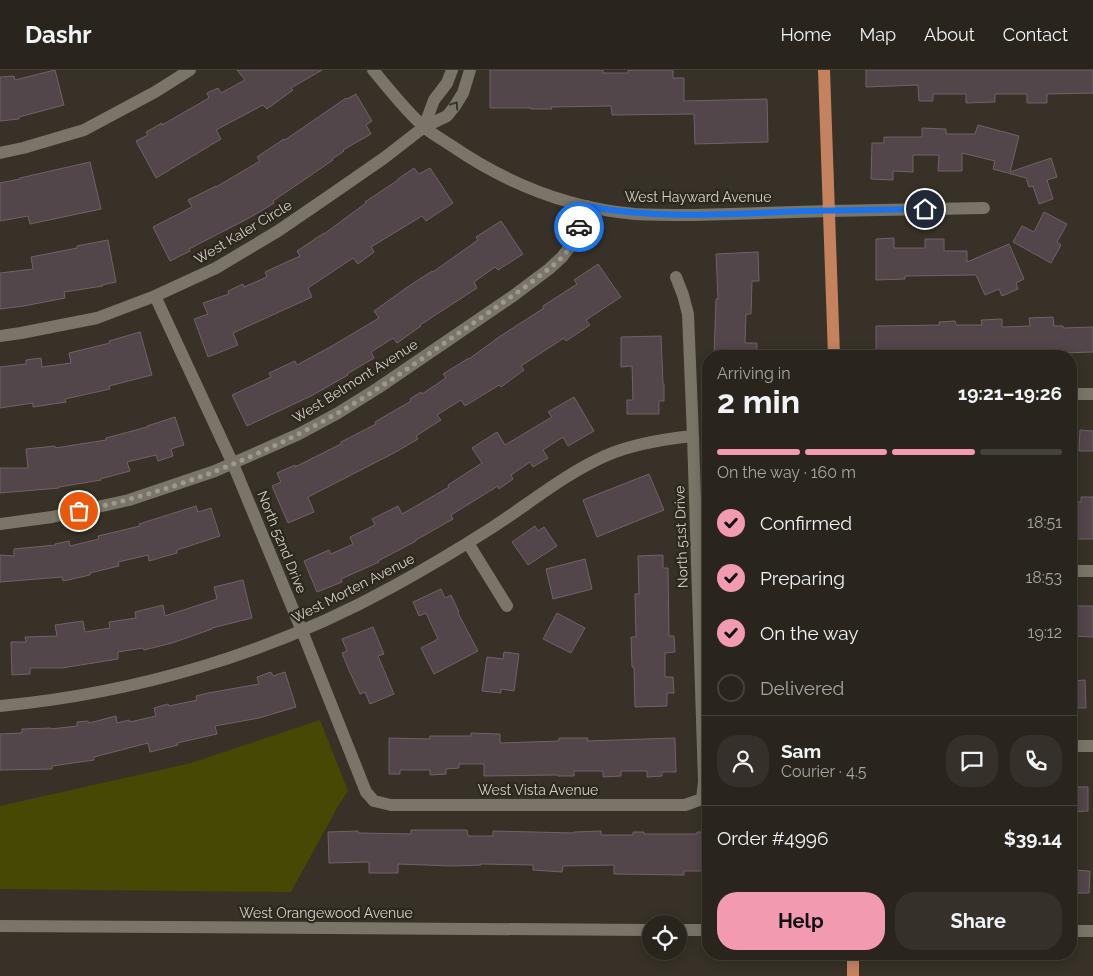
<!DOCTYPE html>
<meta charset="utf-8">
<style>
body{margin:0;font-family:Raleway,sans-serif;background:#35312a;color:#f1f3f6;height:100vh;display:flex;flex-direction:column;font-size:19px;white-space:nowrap}
*{box-sizing:border-box;margin:0}
p{font-size:16px;color:#a5a5a4}
.icon{flex:none;width:28px;height:28px;fill:none;stroke:currentColor;stroke-width:2;stroke-linecap:round;stroke-linejoin:round}
.map{position:relative;flex:1;overflow:hidden}
.panel{position:absolute;left:702px;top:280px;width:375px;height:610px;display:flex;flex-direction:column;background:#29251d;border-radius:20px;box-shadow:0 2px 12px #0003,0 0 0 1px #45423b}
.panel>*{flex:none}
.buttons{position:absolute;left:642px;top:845px;display:grid;gap:10px}
.buttons a{display:grid;place-items:center;width:45px;height:45px;border-radius:50%;background:#29251d;box-shadow:0 2px 12px #0003,0 0 0 1px #45423b;font-size:25px}
.pin{position:absolute;display:grid;place-items:center;width:42px;height:42px;color:#fff;margin:-21px;border:2px solid #fff;border-radius:50%;box-shadow:0 1px 5px #0007}
.courier{position:absolute;display:grid;place-items:center;width:50px;height:50px;margin:-25px;border:4px solid #1a73e8;border-radius:50%;background:#fff;color:#222;box-shadow:0 1px 6px #0007}
.summary em{font-style:normal;font-weight:700}
.summary div{display:flex;flex-direction:column-reverse}
.summary{display:flex;align-items:center;justify-content:space-between;height:85px;padding:0 15px}
h1{font-size:32px;font-weight:700;line-height:38px}
.bar{display:grid;grid-template-columns:repeat(4,1fr);gap:8px 5px;align-content:center;height:60px;padding:0 15px}
.bar i{height:6px;border-radius:4px;background:#45423b}
.bar .selected{background:#f29ab0}
.bar p{grid-column:span 4}
.line{display:flex;align-items:center;gap:12px;padding:0 15px;border-top:1px solid #45423b}
.line div{flex:1}
.round{display:grid;place-items:center;flex:none;width:52px;height:52px;border-radius:20px;background:#35312a}
ol{padding:0 15px;list-style:none}
li{display:flex;align-items:center;gap:15px;height:55px}
li p{margin-inline-start:auto}
li .icon{padding:5px;border-radius:50%;background:#f29ab0;color:#111;stroke-width:4}
li:last-child{color:#a5a5a4}
li i{width:28px;height:28px;border:2px solid #45423b;border-radius:50%}
.cta{display:flex;gap:10px;margin-top:auto;padding:10px 15px}
.cta a{flex:1;height:58px;border-radius:20px;background:#f29ab0;color:#111;font-size:20px;font-weight:700;line-height:58px;text-align:center}
.cta a+a{background:#35312a;color:#f1f3f6}
header{display:flex;align-items:center;gap:30px;box-sizing:border-box;height:70px;padding:0 25px;background:#29251d;border-bottom:1px solid #45423b}
header strong{font-size:24px}
nav{display:flex;gap:28px;margin-inline-start:auto;font-size:18px}
.map>svg:first-child{display:block}
</style>
<header>
<strong>Dashr</strong>
<nav><a>Home</a><a>Map</a><a>About</a><a>Contact</a></nav>
</header>
<div class="map">
<svg width="1093" height="906" viewBox="0 0 1093 906">
<rect width="100%" height="100%" fill="#373127"/>
<path fill="#464804" d="M 320,650 L 348,721 L 337,738 L 291,822 L 0,819 L 0,736 L 191,693 Z"/>
<path fill="#53464a" stroke="#716267" d="M 55,0 L 64,35 L 19,47 L 19,49 L 0,51 L 0,7 L 14,6 L 15,10 Z
M 237,0 L 322,0 L 291,18 L 293,20 L 267,39 L 263,35 L 216,60 L 221,69 L 156,108 L 136,71 L 148,65 L 146,62 L 162,53 L 162,55 L 209,28 L 207,23 L 218,18 L 221,23 L 245,10 Z
M 490,0 L 603,0 L 603,3 L 628,3 L 628,0 L 673,0 L 673,8 L 684,8 L 684,31 L 767,29 L 768,72 L 695,74 L 694,44 L 612,45 L 611,36 L 551,37 L 552,39 L 531,39 L 531,38 L 490,38 Z
M 866,0 L 1093,0 L 1093,23 L 1047,24 L 1047,33 L 1027,33 L 1027,24 L 995,24 L 995,32 L 966,33 L 966,24 L 933,24 L 933,31 L 919,31 L 918,15 L 866,17 Z
M 356,24 L 372,51 L 366,55 L 371,64 L 343,80 L 344,81 L 332,89 L 333,90 L 273,131 L 274,133 L 263,140 L 247,149 L 189,179 L 190,181 L 170,191 L 153,157 L 192,137 L 188,130 L 216,116 L 216,117 L 260,91 L 257,87 L 284,69 L 285,70 L 346,28 L 347,29 Z
M 978,55 L 1019,66 L 1010,102 L 1051,88 L 1057,107 L 1047,110 L 1053,129 L 1039,134 L 1033,116 L 1029,117 L 1026,108 L 993,99 L 995,91 L 962,83 L 962,101 L 938,101 L 939,85 L 913,85 L 913,102 L 893,101 L 893,110 L 871,109 L 872,73 L 884,73 L 884,67 L 922,67 L 922,58 L 946,59 L 946,64 L 975,64 Z
M 90,92 L 101,139 L 30,154 L 28,146 L 0,151 L 0,113 L 20,109 L 20,108 Z
M 414,98 L 419,104 L 430,98 L 453,133 L 426,151 L 422,146 L 371,177 L 374,182 L 358,194 L 353,188 L 308,218 L 312,227 L 233,263 L 238,275 L 208,287 L 194,249 L 208,244 L 203,233 L 229,224 L 228,221 L 243,214 L 244,217 L 267,207 L 265,202 L 300,186 L 297,181 L 324,163 L 324,164 L 366,133 L 365,132 L 398,110 L 398,109 Z
M 1044,142 L 1067,154 L 1057,172 L 1061,175 L 1051,193 L 1013,172 L 1022,156 L 1034,162 Z
M 501,151 L 523,184 L 498,200 L 495,197 L 474,212 L 477,218 L 420,255 L 421,256 L 397,273 L 393,268 L 371,282 L 374,288 L 347,304 L 348,305 L 311,326 L 247,356 L 232,325 L 271,307 L 269,303 L 295,291 L 297,295 L 332,276 L 379,248 L 374,241 L 409,216 L 432,201 L 433,202 L 478,170 L 476,167 Z
M 894,168 L 894,178 L 925,178 L 925,169 L 944,169 L 944,181 L 967,181 L 967,192 L 1009,174 L 1024,209 L 1016,213 L 1018,219 L 1002,226 L 999,219 L 985,225 L 976,205 L 905,206 L 905,209 L 876,210 L 876,169 Z
M 108,170 L 116,212 L 102,215 L 103,216 L 64,222 L 65,228 L 24,236 L 0,239 L 0,203 L 33,199 L 31,187 L 77,178 L 77,176 Z
M 758,182 L 759,211 L 752,211 L 751,244 L 746,244 L 745,273 L 757,273 L 757,286 L 714,286 L 716,229 L 718,229 L 716,184 Z
M 598,194 L 621,227 L 586,250 L 590,255 L 566,271 L 564,268 L 521,296 L 524,300 L 501,317 L 499,315 L 465,336 L 461,330 L 437,345 L 441,350 L 416,366 L 418,369 L 394,383 L 308,427 L 314,442 L 288,453 L 272,416 L 281,412 L 277,403 L 295,395 L 295,397 L 341,374 L 341,372 L 376,354 L 375,352 L 411,331 L 410,329 L 421,322 L 422,324 L 446,308 L 443,304 L 469,288 L 469,289 L 499,267 L 544,238 L 543,236 L 577,214 L 574,210 Z
M 1053,247 L 1054,256 L 1063,256 L 1063,258 L 1093,257 L 1093,282 L 1063,283 L 1063,284 L 1043,285 L 1043,286 L 974,286 L 974,283 L 947,284 L 947,286 L 927,286 L 927,281 L 895,281 L 895,286 L 876,286 L 876,256 L 940,255 L 939,252 L 955,251 L 956,255 L 982,255 L 981,250 L 1002,249 L 1002,257 L 1030,256 L 1029,248 Z
M 140,262 L 152,305 L 109,316 L 110,319 L 65,329 L 66,332 L 33,337 L 33,333 L 0,338 L 0,297 L 26,294 L 26,290 L 41,288 L 42,297 L 71,293 L 69,283 L 110,273 L 109,271 Z
M 661,266 L 663,314 L 664,314 L 664,331 L 659,331 L 659,344 L 627,344 L 627,330 L 633,330 L 632,296 L 621,297 L 621,267 Z
M 574,327 L 594,361 L 568,376 L 563,367 L 543,380 L 548,388 L 533,397 L 530,392 L 511,405 L 513,409 L 499,419 L 498,416 L 451,445 L 453,449 L 416,470 L 416,471 L 378,491 L 379,492 L 341,509 L 342,512 L 317,522 L 304,491 L 329,480 L 331,484 L 353,474 L 350,467 L 375,455 L 372,449 L 398,436 L 402,444 L 449,417 L 448,415 L 482,393 L 472,378 L 497,362 L 505,375 L 552,347 L 548,342 Z
M 175,347 L 184,375 L 171,379 L 173,386 L 158,391 L 156,385 L 127,392 L 130,401 L 100,409 L 101,410 L 59,417 L 59,418 L 0,423 L 0,398 L 28,398 L 26,379 L 55,376 L 55,378 L 106,370 L 106,368 L 147,357 L 147,356 Z
M 1080,360 L 1093,361 L 1093,381 L 1079,381 Z
M 649,404 L 664,440 L 597,467 L 583,430 Z
M 1081,427 L 1093,427 L 1093,469 L 1071,469 L 1071,432 L 1081,432 Z
M 196,436 L 198,442 L 211,438 L 220,466 L 177,480 L 177,483 L 149,491 L 148,485 L 118,492 L 119,496 L 90,503 L 90,505 L 63,511 L 62,507 L 0,512 L 0,485 L 14,486 L 14,479 L 56,475 L 55,474 L 69,471 L 70,476 L 99,469 L 98,466 L 140,456 L 139,454 Z
M 535,456 L 538,461 L 544,457 L 557,476 L 528,495 L 512,472 Z
M 663,485 L 663,498 L 668,498 L 669,566 L 674,566 L 675,582 L 665,583 L 665,607 L 673,607 L 674,623 L 667,623 L 667,636 L 635,637 L 634,597 L 632,597 L 631,567 L 636,567 L 635,524 L 639,524 L 638,486 Z
M 585,489 L 592,519 L 553,529 L 546,499 Z
M 243,510 L 252,548 L 212,558 L 212,559 L 172,573 L 144,580 L 143,578 L 118,582 L 118,589 L 62,598 L 30,598 L 30,604 L 12,605 L 11,572 L 26,572 L 25,567 L 57,566 L 55,555 L 83,551 L 85,562 L 110,558 L 109,552 L 136,548 L 135,542 L 163,535 L 165,546 L 217,529 L 214,517 Z
M 441,519 L 445,528 L 451,525 L 459,542 L 458,543 L 478,581 L 434,604 L 421,578 L 438,569 L 426,543 L 419,546 L 413,532 Z
M 1071,536 L 1093,536 L 1093,567 L 1071,566 Z
M 557,543 L 585,558 L 571,583 L 543,569 Z
M 373,557 L 384,584 L 378,586 L 394,624 L 370,634 L 365,622 L 360,624 L 348,598 L 342,583 L 347,581 L 342,569 Z
M 504,582 L 519,584 L 514,621 L 501,619 L 501,623 L 482,621 L 487,587 L 503,589 Z
M 271,602 L 273,606 L 285,602 L 296,637 L 259,648 L 215,656 L 217,664 L 177,673 L 178,675 L 150,682 L 148,673 L 94,687 L 94,690 L 52,696 L 52,699 L 0,700 L 0,664 L 22,663 L 22,659 L 51,658 L 51,659 L 77,656 L 77,652 L 88,651 L 89,653 L 116,646 L 117,653 L 129,650 L 130,652 L 156,646 L 154,638 L 168,634 L 169,636 L 197,630 L 196,626 L 208,623 L 259,614 L 257,607 Z
M 1085,610 L 1086,638 L 1071,638 L 1071,611 Z
M 471,663 L 500,664 L 500,673 L 559,671 L 559,668 L 588,668 L 587,671 L 675,668 L 676,702 L 662,702 L 662,706 L 647,707 L 647,701 L 621,701 L 621,706 L 603,707 L 603,701 L 574,701 L 574,706 L 558,706 L 558,705 L 484,706 L 484,694 L 459,694 L 459,698 L 446,699 L 446,704 L 430,705 L 430,700 L 400,700 L 400,704 L 389,704 L 389,668 L 430,669 L 430,666 L 471,666 Z
M 1071,717 L 1088,717 L 1088,741 L 1071,742 Z
M 411,760 L 467,760 L 468,766 L 493,766 L 493,761 L 574,763 L 574,762 L 601,761 L 601,765 L 633,765 L 633,762 L 644,762 L 644,764 L 697,764 L 697,762 L 709,762 L 709,801 L 684,801 L 684,805 L 614,804 L 614,795 L 563,796 L 562,802 L 533,800 L 533,795 L 481,794 L 481,795 L 452,796 L 398,794 L 398,803 L 369,803 L 369,792 L 329,793 L 328,762 L 358,761 L 358,763 L 411,764 Z
M 1071,800 L 1090,801 L 1089,823 L 1071,823 Z"/>
<g fill="none" stroke-linecap="round" stroke-linejoin="round">
<path stroke="#7b7569" stroke-width="12" d="M 424,57 L 434,30 L 447,13 L 452,0
M 0,83 L 23,78 L 84,60 L 155,22 L 190,0
M 829,141 L 984,138
M 155,226 L 233,394 L 302,561 L 366,722 L 374,731 L 391,735 L 685,735 L 702,729 L 704,712 L 693,366 L 688,244 L 683,225 L 676,207
M 0,266 L 21,263 L 97,248 L 155,226 L 216,198 L 278,161 L 335,122 L 384,88 L 424,57 L 447,46 L 455,36 L 463,23 L 470,0
M 1071,324 L 1093,324
M 0,454 L 52,447 L 129,430 L 215,401 L 299,364 L 338,343 L 378,318 L 513,226 L 549,199 L 562,187 L 572,174 L 587,136
M 468,473 L 507,536
M 1071,501 L 1093,501
M 0,636 C 137,623 272,583 392,517 C 427,498 460,478 493,457 C 530,433 565,404 605,386 C 632,374 664,369 693,366
M 1071,676 L 1093,676"/>
<path stroke="#7b7569" stroke-width="12" d="M 373,0 C 389,19 405,40 424,57 C 432,64 443,70 452,76 C 506,113 569,138 635,144 C 654,145 673,145 692,145 C 738,144 784,142 829,141
M 0,856 L 651,860
M 679,860 L 709,860
M 1071,861 L 1093,861"/>
<path stroke="#c4825f" stroke-width="12" d="M 824,0 L 834,286
M 853,906 L 853,884"/>
</g>
<defs><path id="oneway-chevron" d="M-2-3.5L2.5 0L-2 3.5" fill="none" stroke-width="1.6" stroke-linecap="round" stroke-linejoin="round" transform="scale(1.25)"/></defs>
<use stroke="#393428" href="#oneway-chevron" transform="translate(455 35) rotate(-56)"/>
<g fill="none" stroke-linecap="round" stroke-linejoin="round">
<path stroke="#9d9991" stroke-width="5" stroke-dasharray="0 9" d="M 79,441 C 169,423 256,389 336,344 C 384,317 429,283 475,252 C 495,238 514,225 533,211 C 547,200 562,190 572,175 C 575,169 577,163 579,157"/>
<path stroke="#1a73e8" stroke-width="6" d="M 579,157 L 587,136 C 658,150 731,144 803,141 C 844,140 884,140 925,139"/>
</g>
<g text-anchor="middle" stroke-width="4.5" stroke-linejoin="round" paint-order="stroke">
<g font-size="14" fill="#d4d1ca" stroke="#2d281d">
<text x="698" y="132">West Hayward Avenue</text>
<text transform="translate(243 162) rotate(-31)" y="5">West Kaler Circle</text>
<text transform="translate(355 311) rotate(-32)" y="5">West Belmont Avenue</text>
<text transform="translate(681 467) rotate(-92)" y="5">North 51st Drive</text>
<text transform="translate(282 472) rotate(68)" y="5">North 52nd Drive</text>
<text transform="translate(353 518) rotate(-27)" y="5">West Morten Avenue</text>
<text x="538" y="725">West Vista Avenue</text>
<text x="326" y="848">West Orangewood Avenue</text>
</g>
</g>
</svg>
<div class="buttons">
<a><svg class="icon" aria-label="locate" viewBox="0 0 24 24"><circle cx="12" cy="12" r="6"/><path d="M12 2v4M12 18v4M2 12h4M18 12h4"/></svg></a>
</div>
<div class="pin" style="left:79px;top:441px;background:#ea580c"><svg class="icon" aria-label="bag" viewBox="0 0 24 24"><path d="M5 8h14l-1 12H6zM9 8a3 3 0 0 1 6 0"/></svg></div>
<div class="pin" style="left:925px;top:139px;background:#1f2937"><svg class="icon" aria-label="home" viewBox="0 0 24 24"><path d="M3 11l9-7 9 7M6 9v11h12V9"/></svg></div>
<div class="courier" style="left:579px;top:157px"><svg class="icon" aria-label="car" viewBox="0 0 24 24"><path d="M5 17H2v-5l4-1 3-4h7l3 4 3 1v5h-3M9 17h6M6 11h13"/><circle cx="7" cy="17" r="2"/><circle cx="17" cy="17" r="2"/></svg></div>
<section class="panel">
<div class="summary"><div><h1>2 min</h1><p>Arriving in</p></div><em>19:21–19:26</em></div>
<div class="bar"><i class="selected"></i><i class="selected"></i><i class="selected"></i><i></i><p>On the way · 160 m</p></div>
<ol>
<li><svg class="icon" aria-label="check" viewBox="0 0 24 24"><path d="M5 12l5 5 9-10"/></svg>Confirmed<p>18:51</p></li>
<li><svg class="icon" aria-label="check" viewBox="0 0 24 24"><path d="M5 12l5 5 9-10"/></svg>Preparing<p>18:53</p></li>
<li><svg class="icon" aria-label="check" viewBox="0 0 24 24"><path d="M5 12l5 5 9-10"/></svg>On the way<p>19:12</p></li>
<li><i></i>Delivered</li>
</ol>
<div class="line" style="height:90px"><a class="round"><svg class="icon" aria-label="person" viewBox="0 0 24 24"><circle cx="12" cy="8" r="4"/><path d="M4 21q1-7 8-7t8 7"/></svg></a><div><b>Sam</b><p>Courier · 4.5</p></div><a class="round"><svg class="icon" aria-label="chat" viewBox="0 0 24 24"><path d="M4 5h16v11H9l-5 4z"/></svg></a><a class="round"><svg class="icon" aria-label="phone" viewBox="0 0 24 24"><path d="M5 4h4l2 5-3 2q2 4 5 5l2-3 5 2v4C11 20 4 13 5 4z"/></svg></a></div>
<div class="line" style="height:65px"><div>Order #4996</div><b>$39.14</b></div>
<div class="cta"><a>Help</a><a>Share</a></div>
</section>
</div>
